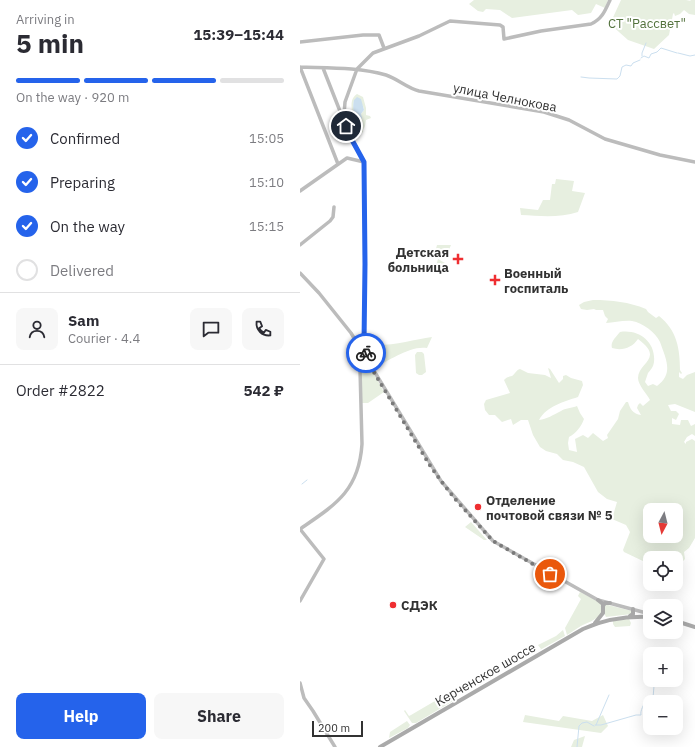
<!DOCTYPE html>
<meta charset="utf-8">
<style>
body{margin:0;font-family:"IBM Plex Sans",sans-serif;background:#f7f7f7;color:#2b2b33;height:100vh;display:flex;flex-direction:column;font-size:15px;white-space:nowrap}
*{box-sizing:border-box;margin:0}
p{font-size:13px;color:#7c7c81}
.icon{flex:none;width:22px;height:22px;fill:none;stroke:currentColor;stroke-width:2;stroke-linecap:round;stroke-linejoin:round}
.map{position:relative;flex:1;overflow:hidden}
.sheet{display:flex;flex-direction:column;background:#fff;width:300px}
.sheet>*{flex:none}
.needle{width:26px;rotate:187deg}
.tools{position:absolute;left:343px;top:503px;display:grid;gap:8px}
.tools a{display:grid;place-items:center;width:40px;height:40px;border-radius:8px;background:#fff;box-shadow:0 4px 16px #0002;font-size:20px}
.scale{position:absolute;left:12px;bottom:10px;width:51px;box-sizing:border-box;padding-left:4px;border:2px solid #323232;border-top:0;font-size:11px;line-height:14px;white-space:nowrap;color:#323232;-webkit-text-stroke:3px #fff;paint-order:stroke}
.pin{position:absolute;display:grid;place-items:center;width:34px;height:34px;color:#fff;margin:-17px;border:2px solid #fff;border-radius:50%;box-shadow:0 1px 4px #0007}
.courier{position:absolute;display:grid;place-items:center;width:40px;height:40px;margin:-20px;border:3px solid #2563eb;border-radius:50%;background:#fff;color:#222;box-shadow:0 1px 5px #0007}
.head em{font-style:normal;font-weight:800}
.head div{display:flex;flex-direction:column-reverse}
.head{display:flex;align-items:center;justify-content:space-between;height:68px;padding:0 16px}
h1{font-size:26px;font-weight:800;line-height:30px}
.bar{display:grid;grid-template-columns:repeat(4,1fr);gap:6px 4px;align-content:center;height:48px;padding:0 16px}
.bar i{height:5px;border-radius:3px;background:#e1e1e2}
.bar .current{background:#2563eb}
.bar p{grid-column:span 4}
.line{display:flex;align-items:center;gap:10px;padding:0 16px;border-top:1px solid #e1e1e2}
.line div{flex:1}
.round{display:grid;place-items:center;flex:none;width:42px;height:42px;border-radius:8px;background:#f7f7f7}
ol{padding:0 16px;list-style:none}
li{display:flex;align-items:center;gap:12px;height:44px}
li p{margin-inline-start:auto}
li .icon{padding:4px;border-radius:50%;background:#2563eb;color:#fff;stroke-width:4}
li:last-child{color:#7c7c81}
li i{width:22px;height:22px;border:2px solid #e1e1e2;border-radius:50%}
.primary-button{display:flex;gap:8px;margin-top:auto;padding:8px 16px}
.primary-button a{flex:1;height:46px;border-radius:8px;background:#2563eb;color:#fff;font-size:16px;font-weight:800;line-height:46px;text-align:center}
.primary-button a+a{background:#f7f7f7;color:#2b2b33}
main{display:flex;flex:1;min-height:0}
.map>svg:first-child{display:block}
</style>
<main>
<section class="sheet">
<div class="head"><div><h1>5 min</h1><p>Arriving in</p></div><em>15:39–15:44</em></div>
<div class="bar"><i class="current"></i><i class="current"></i><i class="current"></i><i></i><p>On the way · 920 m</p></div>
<ol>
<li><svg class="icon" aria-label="check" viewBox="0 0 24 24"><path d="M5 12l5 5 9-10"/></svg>Confirmed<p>15:05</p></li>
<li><svg class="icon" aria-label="check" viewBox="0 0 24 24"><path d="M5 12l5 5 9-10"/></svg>Preparing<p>15:10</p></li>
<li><svg class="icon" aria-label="check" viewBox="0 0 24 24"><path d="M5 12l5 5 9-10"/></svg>On the way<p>15:15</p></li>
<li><i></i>Delivered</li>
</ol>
<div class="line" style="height:72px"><a class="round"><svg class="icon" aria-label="person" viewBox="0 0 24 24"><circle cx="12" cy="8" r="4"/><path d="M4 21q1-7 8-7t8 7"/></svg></a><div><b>Sam</b><p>Courier · 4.4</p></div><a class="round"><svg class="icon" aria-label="chat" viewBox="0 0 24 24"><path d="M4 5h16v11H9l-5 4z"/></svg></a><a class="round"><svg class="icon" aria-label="phone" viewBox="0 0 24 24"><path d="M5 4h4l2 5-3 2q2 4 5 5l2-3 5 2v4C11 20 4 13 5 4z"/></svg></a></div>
<div class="line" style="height:52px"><div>Order #2822</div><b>542 ₽</b></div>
<div class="primary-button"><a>Help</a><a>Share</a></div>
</section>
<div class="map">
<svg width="395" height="747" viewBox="0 0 395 747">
<rect width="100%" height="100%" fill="#fff"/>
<path fill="#e7efe0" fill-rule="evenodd" d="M 174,0 L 308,0 L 305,8 L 296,4 L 291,13 L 278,15 L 272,10 L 212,18 L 200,10 L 186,9 L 183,12 L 178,11 L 169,4 Z
M 321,0 L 386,0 L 386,5 L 386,0 L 391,1 L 390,0 L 395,0 L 395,15 L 389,14 L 384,10 L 380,14 L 375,16 L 374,13 L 373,14 L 369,35 L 354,49 L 328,40 L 310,24 Z
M 57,94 L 63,97 L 66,108 L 66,115 L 70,116 L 71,118 L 66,120 L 65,126 L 63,130 L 63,133 C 61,130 58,128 57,126 C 53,117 47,100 57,94 ZM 54,100 L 63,106 L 64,110 L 61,114 L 58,121 C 57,113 52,110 54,100 Z
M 256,179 L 274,181 L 272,191 L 285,193 L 278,212 C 260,218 240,216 221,215 L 220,208 L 238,210 L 243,200 L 250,200 L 252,184 L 255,184 Z
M 137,245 L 151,245 L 145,259 L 134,256 Z
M 138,259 L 145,263 L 141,271 L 135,269 Z
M 293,300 C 312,300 329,302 346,309 L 348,312 L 356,318 L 359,316 C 377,330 380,349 380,370 L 382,373 L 381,374 L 379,372 L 379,377 L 383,379 L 387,375 L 395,372 L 395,412 L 375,404 L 368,405 L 371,411 L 376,411 L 379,414 L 376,420 L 372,418 L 372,424 L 380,425 L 381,420 L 388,420 L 391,426 L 395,424 L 395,436 L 392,434 L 387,437 L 384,442 L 386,444 L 386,442 L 392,439 L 395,441 L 395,538 L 389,548 L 384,552 L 385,559 L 379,565 L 376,566 L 376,558 L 350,558 L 350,561 L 345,562 L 324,552 L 323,550 L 330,532 L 326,525 L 312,519 L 317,502 L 307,499 L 298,492 L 284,467 L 273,462 L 263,460 L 257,454 L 246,451 L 240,447 L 233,435 L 228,420 L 221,420 L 213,425 L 211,419 L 202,422 L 195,415 L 189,415 L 185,410 L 184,404 L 186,400 L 210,393 L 204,380 C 207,377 208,377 212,376 C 215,374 216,370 220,369 L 228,373 L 245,375 L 251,378 L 248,368 L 250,369 L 259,383 L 263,379 L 263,376 L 266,375 L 271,378 L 282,381 L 283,385 L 278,397 C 263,402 247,406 239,420 C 247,419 253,415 261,411 C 265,408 272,408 277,406 L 280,413 L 284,419 C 281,427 276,433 269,437 L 268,443 L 269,450 L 277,452 L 275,439 L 283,435 L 288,438 L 293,433 L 303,441 L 308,438 L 307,435 L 318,419 L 320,411 L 326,402 L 328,402 C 330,409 333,414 341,415 L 337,408 L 338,405 L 340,403 L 343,406 L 350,400 C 347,394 338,385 338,378 C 338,362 365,359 338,339 C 332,348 322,351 312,348 C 310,342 316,337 320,332 C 339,329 356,342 354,362 C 353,368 351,369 348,373 C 347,376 346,379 345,382 L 348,386 L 353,384 L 357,386 C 374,374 366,359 360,342 C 355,332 343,323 332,321 C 323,320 314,323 306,323 L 308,319 L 305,316 L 303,310 L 296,310 L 294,309 L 287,310 L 281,309 L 279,305 L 284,302 ZM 350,510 L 376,510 L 376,536 L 350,536 Z
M 132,337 L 127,348 C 111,345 88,361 74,368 L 67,352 L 66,344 C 85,348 112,340 132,337 Z
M 117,352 L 122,352 L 124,354 L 126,372 L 122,375 L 119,375 L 116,373 L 115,355 Z
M 65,363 L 69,365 L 84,392 L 68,403 L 62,403 L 62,365 Z
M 171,522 L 187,540 L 184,540 L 165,527 Z
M 280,592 L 300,602 C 308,616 290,622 281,626 C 276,629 272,632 267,635 L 265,628 L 281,599 L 278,596 Z
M 305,605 L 308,605 L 332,611 L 332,614 L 306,617 L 304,613 Z
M 329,619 L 331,623 L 330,626 L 315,627 L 313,624 L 313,621 Z
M 263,630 L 265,636 L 240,650 L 241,649 L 238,645 L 256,636 Z
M 152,690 L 154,698 L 153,701 L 116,723 L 112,723 L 104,711 L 105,710 L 109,716 L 111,715 L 152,691 Z
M 225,715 L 259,721 L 263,716 L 292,721 L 303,715 L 308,726 L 301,733 L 223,722 Z
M 107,721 L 110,725 L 108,728 L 89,738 L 90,732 Z
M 285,736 L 282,747 L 271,747 L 274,740 Z"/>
<path fill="#cbdfef" d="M 57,97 L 61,99 L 64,110 L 61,114 L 62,118 L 58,122 C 58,117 56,117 54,113 C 53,110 53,103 54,100 Z"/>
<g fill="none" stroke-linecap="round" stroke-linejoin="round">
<path stroke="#cbdfef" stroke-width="1" d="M 378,53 L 390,56 L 395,55
M 342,56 L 342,53 L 346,43
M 341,58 L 344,56 L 349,58 L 351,54 L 357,52 L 361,48 L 377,53
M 281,77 L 289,78 L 317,79 L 320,76 L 322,67 L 326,65 L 331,66 L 333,63 L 340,60
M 2,484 L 7,480
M 295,725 L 301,725 L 336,715 L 341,715 C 340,710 344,705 346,700 L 350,700 L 353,698 L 354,686 L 352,683 L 353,680
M 296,725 L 309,695
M 277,747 L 279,726 L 282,723 L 287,722 L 294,726"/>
<path stroke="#bcbcbc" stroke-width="3.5" d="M 0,42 L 63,35 L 79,35 L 84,48
M 0,67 C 28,68 59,67 86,75 C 98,79 107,88 119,91 L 244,112 L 269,120 L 305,139 L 360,155 L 395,162
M 0,67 L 38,164
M 44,115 L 45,102 L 57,69 L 73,53 L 119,36 L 150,21 L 200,25 L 203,27 L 204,39 L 241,31 L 291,24 C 302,19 305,11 310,0
M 0,191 L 47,158 L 64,162
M 0,245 L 30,221 L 33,217 L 34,207
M 0,273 L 19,293 L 51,333 L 141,481 L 193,541 L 298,600 L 350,614
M 64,346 L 68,360
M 0,529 C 35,505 59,491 62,444 L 60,369 L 64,343 L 65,264 L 64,162 L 49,134 L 23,68
M 0,529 L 24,559 L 0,601
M 0,683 L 4,698 L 13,711 L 35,747"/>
<path stroke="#aaa" stroke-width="4" d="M 303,606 L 305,603 L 310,603
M 330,616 L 333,614 L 333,609
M 376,621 L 395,627
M 295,623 L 303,613 L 303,604 L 298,600
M 80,747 L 283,629 C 305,619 326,616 350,617"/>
</g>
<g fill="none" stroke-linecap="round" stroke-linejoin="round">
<path stroke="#7a7a7a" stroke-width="4" stroke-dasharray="0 7.2" d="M 66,353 L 69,364 L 129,464 L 141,481 L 156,500 L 193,541 L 250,574"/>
<path stroke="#2563eb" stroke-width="5" d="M 46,126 L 52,140 L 64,162 L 65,264 L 64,343 L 66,353"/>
</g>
<g fill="#ef2e31" stroke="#fff" stroke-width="1.5">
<path d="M156 253h4v4h4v4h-4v4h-4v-4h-4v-4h4z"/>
<path d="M193 274h4v4h4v4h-4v4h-4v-4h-4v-4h4z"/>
<circle cx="178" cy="507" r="4"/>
<circle cx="93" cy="605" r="4"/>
</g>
<g text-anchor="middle" stroke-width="4" stroke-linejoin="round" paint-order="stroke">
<g font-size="13" fill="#52713c" stroke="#fff">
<text x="347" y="28">СТ "Рассвет"</text>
</g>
<g font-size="13" fill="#323232" stroke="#fff">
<text transform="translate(205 97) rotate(11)" y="5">улица Челнокова</text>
<text transform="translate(185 674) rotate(-30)" y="5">Керченское шоссе</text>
</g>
<g font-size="13" font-weight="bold" fill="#323232" stroke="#fff" text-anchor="start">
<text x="149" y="257" text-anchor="end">Детская<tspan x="149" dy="15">больница</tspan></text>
<text x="204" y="278">Военный<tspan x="204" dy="15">госпиталь</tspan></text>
<text x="186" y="505">Отделение<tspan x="186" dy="15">почтовой связи № 5</tspan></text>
<text x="101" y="610">СДЭК</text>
</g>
</g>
</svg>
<div class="tools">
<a><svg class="needle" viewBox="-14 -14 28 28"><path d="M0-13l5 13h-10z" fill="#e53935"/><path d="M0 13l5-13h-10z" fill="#7c7c81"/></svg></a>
<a><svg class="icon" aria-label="locate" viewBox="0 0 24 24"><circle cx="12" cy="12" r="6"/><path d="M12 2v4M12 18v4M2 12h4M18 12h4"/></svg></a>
<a><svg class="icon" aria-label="layers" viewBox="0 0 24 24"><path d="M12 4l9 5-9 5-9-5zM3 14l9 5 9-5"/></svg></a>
<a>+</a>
<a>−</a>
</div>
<div class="scale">200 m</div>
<div class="pin" style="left:250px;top:574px;background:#ea580c"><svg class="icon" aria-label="bag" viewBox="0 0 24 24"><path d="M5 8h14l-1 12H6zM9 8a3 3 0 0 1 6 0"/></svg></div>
<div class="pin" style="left:46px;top:126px;background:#1f2937"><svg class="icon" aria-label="home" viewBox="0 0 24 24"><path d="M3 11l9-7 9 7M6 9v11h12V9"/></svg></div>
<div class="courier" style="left:66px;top:353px"><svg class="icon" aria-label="bike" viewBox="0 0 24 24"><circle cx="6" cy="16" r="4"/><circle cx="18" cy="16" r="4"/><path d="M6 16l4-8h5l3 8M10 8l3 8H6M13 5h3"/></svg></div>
</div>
</main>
